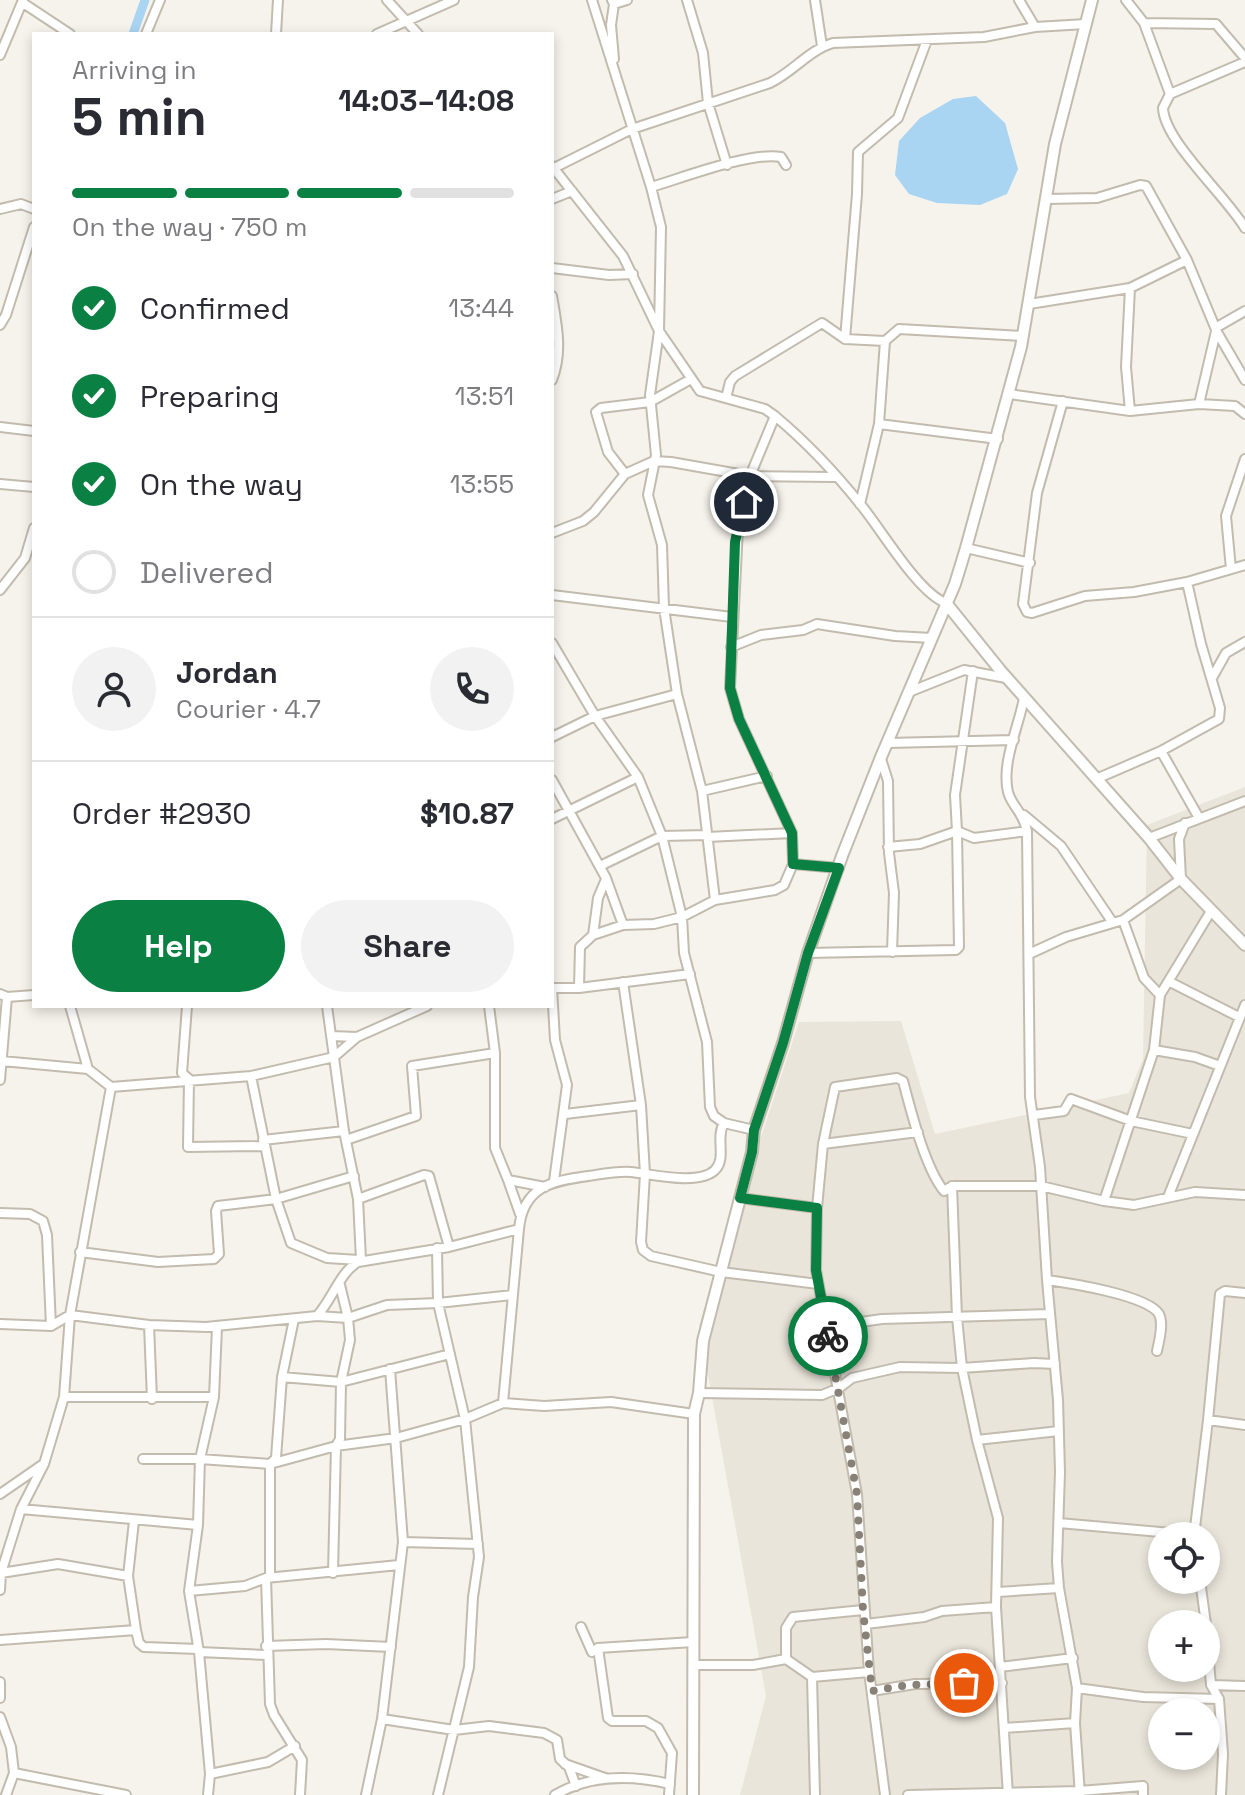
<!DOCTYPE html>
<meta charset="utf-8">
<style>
body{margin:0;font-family:"Space Grotesk",sans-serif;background:#f2f2f3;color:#2b2b33;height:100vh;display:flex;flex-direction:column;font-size:30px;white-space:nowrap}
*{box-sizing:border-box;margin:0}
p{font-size:26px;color:#7c7c81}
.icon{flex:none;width:44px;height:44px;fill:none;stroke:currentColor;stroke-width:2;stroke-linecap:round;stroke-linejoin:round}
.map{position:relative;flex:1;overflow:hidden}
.drawer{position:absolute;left:32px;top:32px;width:522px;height:976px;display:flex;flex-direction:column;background:#fff;border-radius:0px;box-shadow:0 4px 12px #0003}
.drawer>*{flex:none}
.buttons{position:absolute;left:1148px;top:1522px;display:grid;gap:16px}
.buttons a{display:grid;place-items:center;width:72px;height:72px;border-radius:50%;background:#fff;box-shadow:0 4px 12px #0003;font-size:40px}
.pin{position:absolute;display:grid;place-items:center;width:68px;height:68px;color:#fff;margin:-34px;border:4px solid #fff;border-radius:50%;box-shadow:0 2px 8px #0007}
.courier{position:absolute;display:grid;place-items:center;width:80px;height:80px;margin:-40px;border:6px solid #0b8043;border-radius:50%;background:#fff;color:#222;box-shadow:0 2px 10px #0007}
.head em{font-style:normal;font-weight:600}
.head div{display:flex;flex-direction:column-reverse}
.head{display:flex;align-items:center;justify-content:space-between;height:136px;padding:0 40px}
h1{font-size:52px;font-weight:600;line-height:60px}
.bar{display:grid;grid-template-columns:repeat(4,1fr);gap:12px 8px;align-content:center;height:96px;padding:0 40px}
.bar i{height:10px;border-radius:6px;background:#e1e1e2}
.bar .selected{background:#0b8043}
.bar p{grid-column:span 4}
.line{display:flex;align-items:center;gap:20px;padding:0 40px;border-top:2px solid #e1e1e2}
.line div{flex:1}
.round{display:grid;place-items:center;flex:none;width:84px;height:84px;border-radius:42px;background:#f2f2f3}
ol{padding:0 40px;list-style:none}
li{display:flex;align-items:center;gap:24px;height:88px}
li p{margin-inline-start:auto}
li .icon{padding:8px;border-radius:50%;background:#0b8043;color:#fff;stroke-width:4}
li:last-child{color:#7c7c81}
li i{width:44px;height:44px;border:4px solid #e1e1e2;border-radius:50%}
.button{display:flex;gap:16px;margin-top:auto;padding:16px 40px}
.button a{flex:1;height:92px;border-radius:48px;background:#0b8043;color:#fff;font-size:32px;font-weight:600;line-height:92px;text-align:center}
.button a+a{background:#f2f2f3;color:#2b2b33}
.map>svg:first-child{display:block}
</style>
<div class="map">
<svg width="1245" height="1795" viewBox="0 0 1245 1795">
<rect width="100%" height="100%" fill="#f6f3ec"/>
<path fill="#eae5da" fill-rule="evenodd" d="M 1245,787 L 1245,1795 L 740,1795 L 766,1696 L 699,1325 L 799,1022 L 901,1021 L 935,1134 L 1129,1093 L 1143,1059 L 1147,825 ZM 1162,1536 L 1206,1536 L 1206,1580 L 1162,1580 ZM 1162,1624 L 1206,1624 L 1206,1668 L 1162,1668 ZM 1162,1712 L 1206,1712 L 1206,1756 L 1162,1756 Z"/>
<path fill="#a9d4f2" d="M 976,96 L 1005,123 L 1018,169 L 1007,194 L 980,205 L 937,203 L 909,194 L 895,175 L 899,141 L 920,118 L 953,99 Z"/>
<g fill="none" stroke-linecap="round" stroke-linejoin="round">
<path stroke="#a9d4f2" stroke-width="9" d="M 133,34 L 145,0"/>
<defs>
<path id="minor" d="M 387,0 L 418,34
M 592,0 L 651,187 L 661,227 L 659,331 L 650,395 L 656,455 L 648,495 L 662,545 L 664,608 L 677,694 L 702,791 L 715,900
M 612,0 L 614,4 L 627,0
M 687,0 L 703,53 L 708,103 L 727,165
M 815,0 L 822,46
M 1019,0 L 1035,27
M 1126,0 L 1144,23 L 1170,94 L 1163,108 C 1164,141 1227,197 1245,228
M 23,3 L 70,34
M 614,4 L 611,25 L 614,59
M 1144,23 L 1216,24 L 1245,58
M 146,34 L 160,0
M 276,34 L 278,0
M 377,34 L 454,0
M 0,55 L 23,0
M 1170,94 L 1245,62
M 552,166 L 623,256 L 659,331 L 700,391 L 765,409 L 775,416 C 805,441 837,475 861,505 C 881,529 918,593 946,603
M 554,168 L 632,129 L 770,83 C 793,72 809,50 833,43 L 984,37 L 1035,27 L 1086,24
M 651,187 C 682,178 752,151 781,157 L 786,165
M 552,199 L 572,191
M 1047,199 L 1097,198 L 1140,185 L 1146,186 L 1187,260 L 1217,332 L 1245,380
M 0,209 L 21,204 L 34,209
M 552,268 L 609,275 L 633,274
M 1130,288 L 1126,367 L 1130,411 L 1199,404 L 1235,406 L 1245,414
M 552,296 C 557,325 563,352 552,380
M 1029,304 L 1130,288 L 1187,260
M 0,325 L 6,315 L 34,227
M 885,341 L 845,339 L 857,194 L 858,152 L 898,118 L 927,40
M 1009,394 L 1130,411
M 726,398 L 730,382 L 735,376 L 822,323 L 845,339
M 1063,401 L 1037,493 L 1023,604 L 1027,612 L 1032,613 L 1085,596 L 1134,592 L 1187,582 L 1245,565
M 1199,404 L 1217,327 L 1245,311
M 775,416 L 750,476 L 738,528 L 730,688 L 739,719 L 792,833 L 793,864
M 879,424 L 998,439
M 0,427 L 34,431
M 625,474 L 608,452 L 596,412 L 601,408 L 650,402 L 691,379
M 0,484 L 34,487
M 860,504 L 879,424 L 885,341 L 899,329 L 1023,336
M 552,533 L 583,521 L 594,512 L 625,474 L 654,461 L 671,462 L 750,476 L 835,477
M 966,548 L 1030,563
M 1231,569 L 1226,516 L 1245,459
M 0,590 L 25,558 L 34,528
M 552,595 L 732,617
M 552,643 L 595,716 L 638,777 L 662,836 L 682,917 L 684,953 L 707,1042 L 710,1107 L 714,1116 L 724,1123
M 731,647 L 761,635 L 803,630 L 817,624 L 895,636 L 932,638
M 973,671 L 955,795 L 957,831 L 974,838 L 1027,831
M 1212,678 L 1226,653 L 1245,642
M 909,692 L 964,670 L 1006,678
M 1024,698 C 1019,726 1001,763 1008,792 C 1012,807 1023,811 1027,831 L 1030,1097 L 1040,1167 L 1047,1280 L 1058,1400 L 1060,1472 L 1057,1562 L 1059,1588 L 1077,1688 L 1075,1723 L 1080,1795
M 552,737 L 595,716 L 677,694
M 888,743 L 1014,740
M 1161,751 L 1199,818
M 881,759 L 888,781 L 889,853 L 894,893 L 892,952
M 1096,779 L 1161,751 L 1219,719 L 1220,708 L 1201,644 L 1187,582
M 552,780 L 606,878 L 623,925
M 702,791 L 767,776
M 1024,815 L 1061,846 L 1113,923
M 552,819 L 638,777
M 707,837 L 792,833
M 1149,838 L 1245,801
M 600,866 L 662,836 L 707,835
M 1123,920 L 1144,978 L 1160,995
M 593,935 L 623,925 L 654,924 L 682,917 L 715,900 L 775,890 L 784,885 L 793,864 L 839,868
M 808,953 L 956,950 L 959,947 L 957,831 L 920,844 L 888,847
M 1029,954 L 1066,937 L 1123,920 L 1181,879 L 1179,839 L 1185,823
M 623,982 L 641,1105 L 645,1174 L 641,1242 L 643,1250 L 651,1256 L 721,1272 L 818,1284
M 1170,982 L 1239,1017
M 552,988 L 555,1040 L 567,1085 L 554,1181
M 552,988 L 579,988 L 690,974
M 579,988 L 580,947 L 593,935 L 598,898 L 606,879
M 0,994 L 7,997 L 34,995
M 70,1006 L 88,1069
M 187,1006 L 182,1073 L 189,1079 L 188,1147 L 264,1146
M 327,1006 L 344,1131 L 358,1199 L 361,1260 L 358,1262
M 489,1006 L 495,1053 L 495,1148 L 508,1180 L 545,1187
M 331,1036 L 357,1037
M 1154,1050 L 1195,1057 L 1220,1066
M 2,1061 L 88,1069 L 111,1087 L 251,1076 L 334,1057 L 357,1037 L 427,1006
M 251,1076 L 276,1199 L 291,1243 L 327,1258 L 359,1260
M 0,1080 L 7,997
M 565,1114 L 641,1105
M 1034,1115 L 1064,1111 L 1071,1099 L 1131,1121 L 1193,1134
M 263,1140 L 344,1131
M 346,1140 L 416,1116 L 412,1066 L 495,1053
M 823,1144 L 918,1132
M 508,1180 L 520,1214
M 952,1186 L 1041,1186 L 1104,1201 L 1134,1205 L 1195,1192 L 1245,1195
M 1168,1197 L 1245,1005
M 740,1198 L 817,1208
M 358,1199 L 424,1175 L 429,1176 L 449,1247
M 1104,1201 L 1154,1050 L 1160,995 L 1211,911
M 0,1213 L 30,1214 L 43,1221 L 47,1235 L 51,1326 L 70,1315 L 149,1325 L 206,1327 L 317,1316 C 332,1300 340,1272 358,1262 L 449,1247 L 519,1229 C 523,1187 551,1181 588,1176 C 602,1174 617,1171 631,1172 C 651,1174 699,1186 715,1170 C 727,1158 715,1137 724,1123 L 754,1130
M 437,1248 L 438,1303 L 465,1419 L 479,1557 L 473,1597 L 469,1667 L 438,1795
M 80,1252 L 158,1262 L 214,1259 L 219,1254 L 216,1211 L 218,1206 L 276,1199 L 354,1176
M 1047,1280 C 1069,1283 1147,1295 1159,1314 C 1164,1324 1159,1341 1157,1351
M 317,1316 L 348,1318 L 387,1305 L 438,1303 L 513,1295
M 294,1319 L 282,1377 L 276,1458 L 270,1464 L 270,1577 L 266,1578 L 270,1704 L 274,1715 L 302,1760 L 300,1795
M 0,1324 L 51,1326
M 149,1325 L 152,1399
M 826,1327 L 882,1319 L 1050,1314
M 282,1377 L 341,1382 L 450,1354
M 699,1393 L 822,1395 L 839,1388 L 852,1378 L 900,1367 L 962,1368 L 1034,1363 L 1055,1364
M 64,1397 L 214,1397
M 503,1403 L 519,1229
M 1208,1420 L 1220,1294 L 1225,1291 L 1245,1293
M 977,1440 L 1059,1431
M 143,1459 L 200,1459 L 270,1464 L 336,1446 L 396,1438 L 465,1419 L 503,1403 L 544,1406 L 611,1402 L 694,1414
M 0,1494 L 42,1465
M 21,1509 L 198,1525
M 1059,1523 L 1194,1535
M 1194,1536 L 1208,1420 L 1245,1425
M 403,1542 L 478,1544
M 1,1573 L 58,1564 L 128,1576
M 333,1573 L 336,1446 L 340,1439 L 341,1382 L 350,1340 L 348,1318 L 340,1285
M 1200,1580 L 1206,1624
M 0,1590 L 1,1573 L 21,1509 L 44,1464 L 64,1397 L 70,1315 L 111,1087
M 189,1591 L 245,1586 L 266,1578 L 399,1565
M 998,1592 L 1059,1588
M 866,1624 L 924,1617 L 942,1611 L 996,1607
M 581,1627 L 592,1652 L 598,1648 L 608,1718 L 612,1721 L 646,1721 L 658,1728 L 672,1753 L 669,1795
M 1206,1627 L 1211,1685 L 1219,1699 L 1223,1754 L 1221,1795
M 136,1630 L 139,1643 L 144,1647 L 198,1649
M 0,1640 L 136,1630 L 128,1576 L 134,1521
M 266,1646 L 326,1644 L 391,1647
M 598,1648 L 693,1642
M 199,1652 L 267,1655
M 786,1659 L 812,1677 L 869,1672 L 857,1494 L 816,1270 L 817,1208 L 823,1144 L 835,1087 L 897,1078 L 903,1081 C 911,1111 925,1168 944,1191 L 952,1186 L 957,1317 L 962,1368 L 977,1440 L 998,1518 L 996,1607 L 1008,1795
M 694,1665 L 753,1665 L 786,1659 L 786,1628 L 793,1617 L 863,1610
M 1000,1667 L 1073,1658
M 869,1672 L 885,1795
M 812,1677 L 815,1795
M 0,1682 L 0,1698
M 1211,1685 L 1245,1686
M 1077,1688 L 1143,1697 L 1219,1699
M 872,1691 L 915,1684 L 1002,1683
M 0,1717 L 11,1747 L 14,1773 L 6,1795
M 382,1719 L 454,1730 L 489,1726 L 544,1733 L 557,1740 L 560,1759 L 569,1767 L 576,1786
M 1004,1728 L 1075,1723
M 565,1764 L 605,1778
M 14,1773 L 126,1795
M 210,1774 L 199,1652 L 189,1591 L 198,1525 L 200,1459 L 214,1397 L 217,1327
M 208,1795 L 210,1774 L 268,1762 L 295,1746
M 366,1795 L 382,1719 L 403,1542 L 390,1369
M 555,1795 C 591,1774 631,1775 670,1784
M 908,1795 L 1079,1791 L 1143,1786 L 1143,1795"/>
<path id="tertiary" d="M 946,603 L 1000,670 L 1149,838 L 1181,879 L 1245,945
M 693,1795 L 694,1414 L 699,1393 L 703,1341 L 752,1152 L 754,1130 L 783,1043 L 808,953 L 842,856 L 881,757 L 955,584 L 966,548 L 1021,347 L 1055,144 L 1092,0"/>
</defs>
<use href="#minor" stroke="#c2bbae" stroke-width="12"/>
<use href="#tertiary" stroke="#c2bbae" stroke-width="14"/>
<use href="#minor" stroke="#fff" stroke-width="8"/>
<use href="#tertiary" stroke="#fff" stroke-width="10"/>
</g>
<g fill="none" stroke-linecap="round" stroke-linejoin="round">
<path stroke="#878178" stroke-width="8" stroke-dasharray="0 14.4" d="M 828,1336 L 857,1494 L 863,1610 L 872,1691 L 908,1685 L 964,1683"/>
<path stroke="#0b8043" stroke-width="10" d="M 744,502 L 735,542 L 730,688 L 739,719 L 792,833 L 793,864 L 839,868 L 808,953 L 783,1043 L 754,1130 L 752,1152 L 740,1198 L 817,1208 L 816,1270 L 828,1336"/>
</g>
</svg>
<div class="buttons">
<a><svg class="icon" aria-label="locate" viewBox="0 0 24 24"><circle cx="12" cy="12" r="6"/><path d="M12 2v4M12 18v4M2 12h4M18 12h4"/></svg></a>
<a>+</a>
<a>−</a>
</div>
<div class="pin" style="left:964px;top:1683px;background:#ea580c"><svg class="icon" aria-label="bag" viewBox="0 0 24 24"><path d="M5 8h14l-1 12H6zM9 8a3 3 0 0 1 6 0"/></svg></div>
<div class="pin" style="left:744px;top:502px;background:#1f2937"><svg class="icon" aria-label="home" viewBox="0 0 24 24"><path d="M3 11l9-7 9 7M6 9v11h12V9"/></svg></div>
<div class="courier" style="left:828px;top:1336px"><svg class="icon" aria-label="bike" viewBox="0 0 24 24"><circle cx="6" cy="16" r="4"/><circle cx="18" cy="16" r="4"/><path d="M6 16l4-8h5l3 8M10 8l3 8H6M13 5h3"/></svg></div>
<section class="drawer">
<div class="head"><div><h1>5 min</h1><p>Arriving in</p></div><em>14:03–14:08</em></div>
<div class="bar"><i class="selected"></i><i class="selected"></i><i class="selected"></i><i></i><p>On the way · 750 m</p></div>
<ol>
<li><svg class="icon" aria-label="check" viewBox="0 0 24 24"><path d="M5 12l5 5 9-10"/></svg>Confirmed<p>13:44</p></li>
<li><svg class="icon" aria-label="check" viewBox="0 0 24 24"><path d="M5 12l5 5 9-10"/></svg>Preparing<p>13:51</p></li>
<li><svg class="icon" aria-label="check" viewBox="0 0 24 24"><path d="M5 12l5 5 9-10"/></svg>On the way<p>13:55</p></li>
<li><i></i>Delivered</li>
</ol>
<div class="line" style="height:144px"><a class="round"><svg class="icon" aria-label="person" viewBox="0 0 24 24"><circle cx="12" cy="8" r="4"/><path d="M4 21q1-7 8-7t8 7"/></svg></a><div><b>Jordan</b><p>Courier · 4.7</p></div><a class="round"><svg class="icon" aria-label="phone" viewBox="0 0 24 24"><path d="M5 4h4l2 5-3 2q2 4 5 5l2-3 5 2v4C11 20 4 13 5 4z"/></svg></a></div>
<div class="line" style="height:104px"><div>Order #2930</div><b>$10.87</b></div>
<div class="button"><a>Help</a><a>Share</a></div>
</section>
</div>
